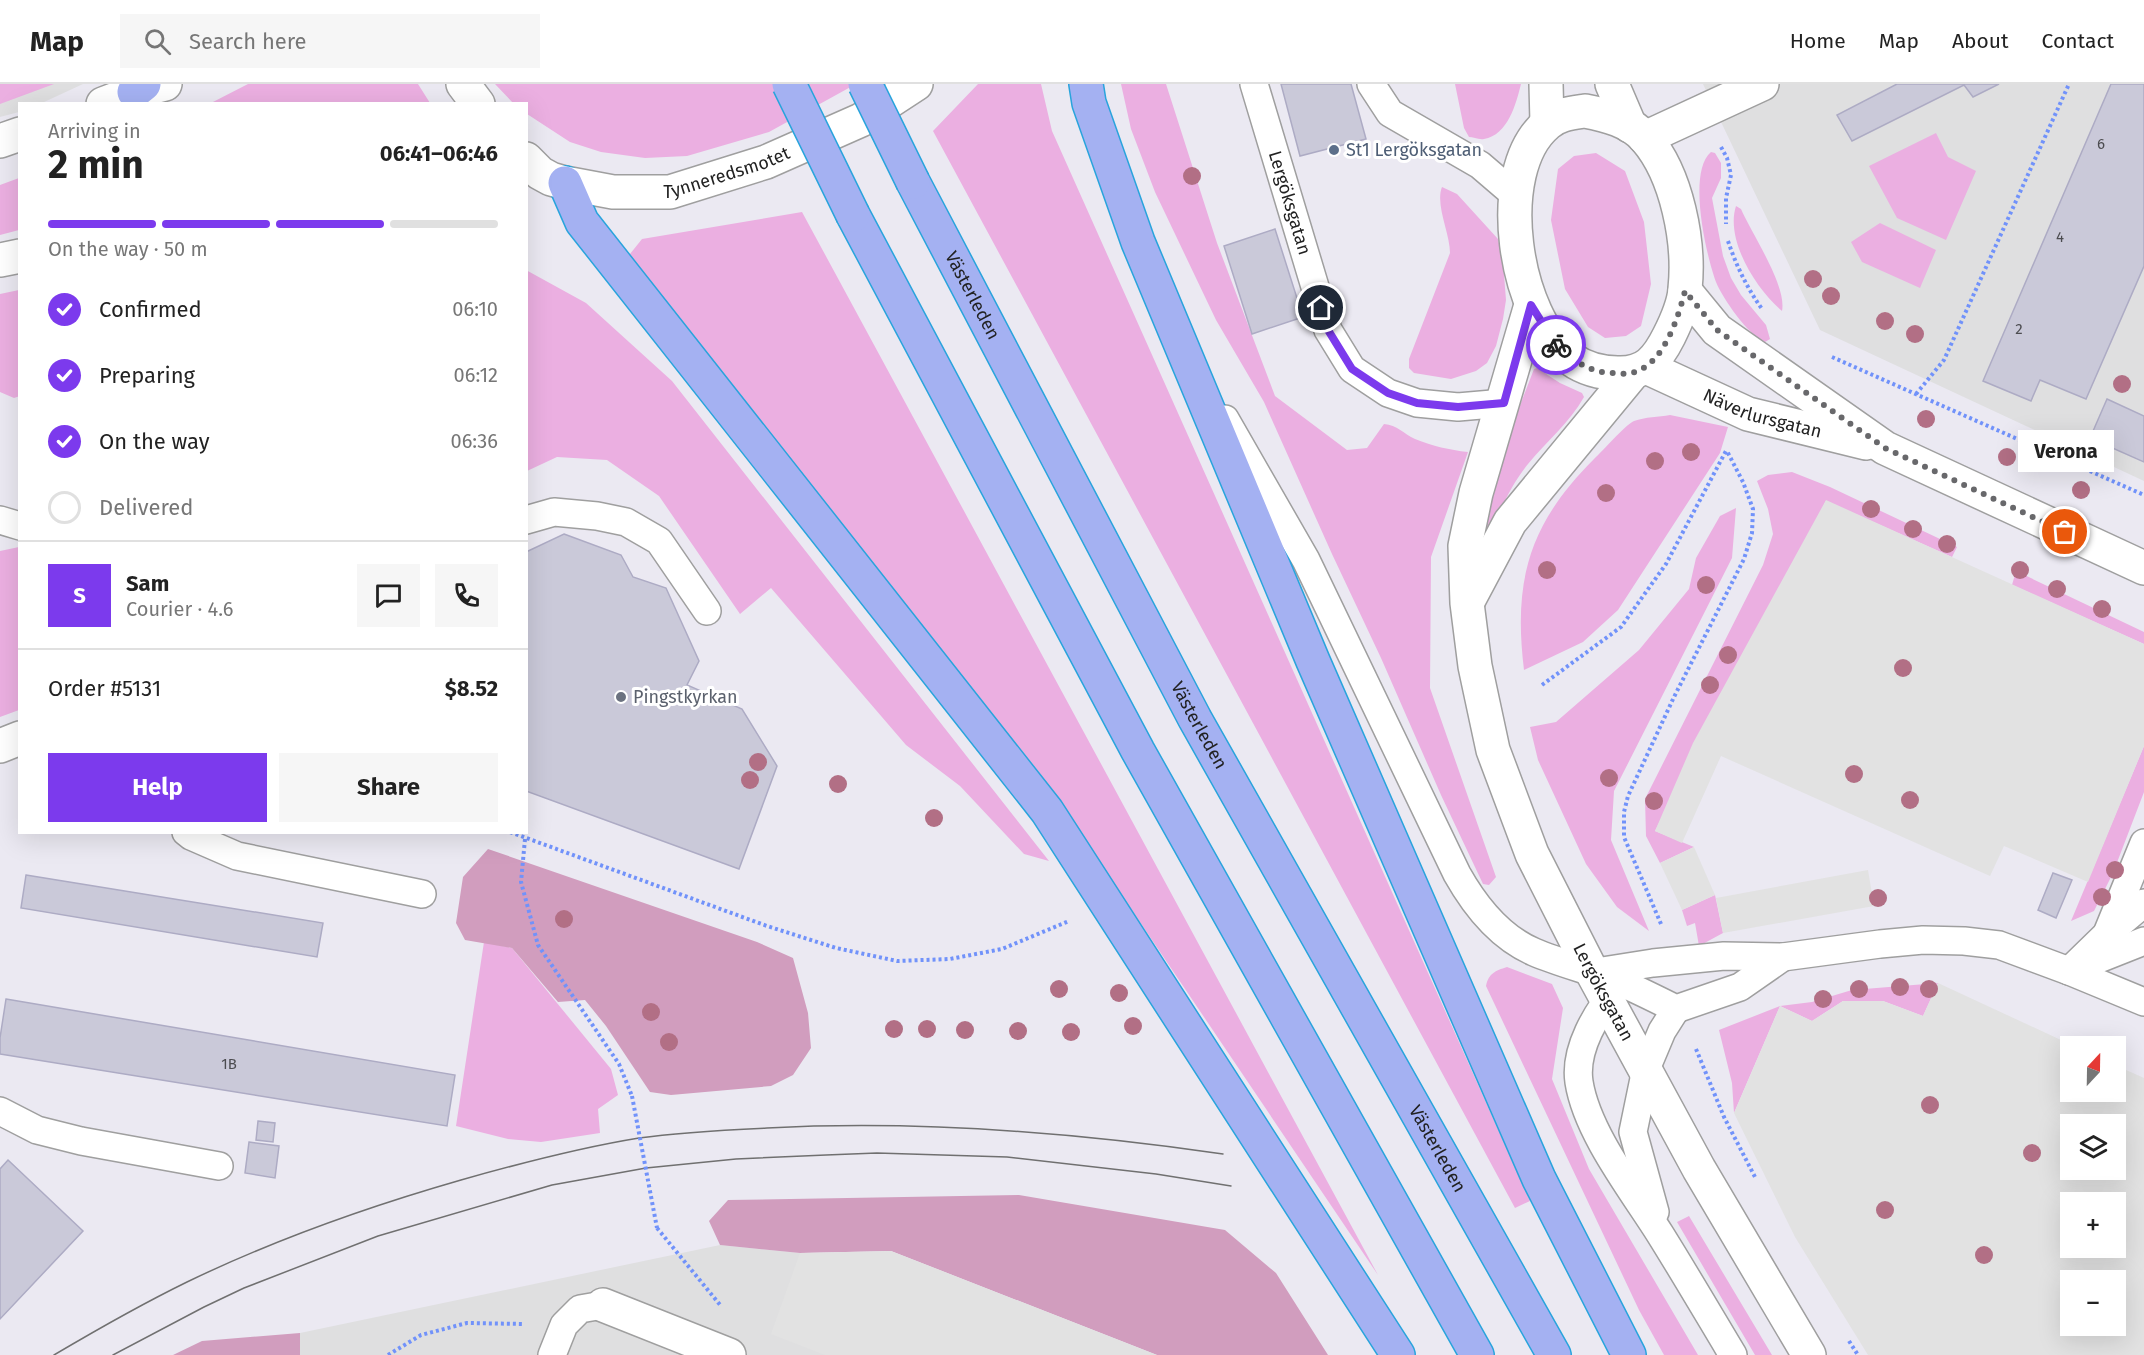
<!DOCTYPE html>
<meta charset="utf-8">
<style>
body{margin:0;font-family:"Fira Sans",sans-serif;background:#f6f6f6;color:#222;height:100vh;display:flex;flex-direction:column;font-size:22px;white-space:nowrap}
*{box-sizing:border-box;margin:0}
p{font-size:20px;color:#767676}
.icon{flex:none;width:33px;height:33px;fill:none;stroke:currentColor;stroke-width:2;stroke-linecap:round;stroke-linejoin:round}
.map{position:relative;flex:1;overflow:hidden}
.panel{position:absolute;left:18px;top:18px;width:510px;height:732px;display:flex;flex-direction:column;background:#fff;border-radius:0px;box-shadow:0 6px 24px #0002}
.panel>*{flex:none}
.needle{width:39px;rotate:22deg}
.tools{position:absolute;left:2060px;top:952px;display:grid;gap:12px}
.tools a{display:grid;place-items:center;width:66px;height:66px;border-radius:0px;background:#fff;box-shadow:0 6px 24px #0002;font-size:30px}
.pin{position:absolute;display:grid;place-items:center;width:51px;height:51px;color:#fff;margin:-26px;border:3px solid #fff;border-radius:50%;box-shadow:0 2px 6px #0007}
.courier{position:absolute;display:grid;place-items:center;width:60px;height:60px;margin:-30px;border:4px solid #7c3aed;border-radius:50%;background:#fff;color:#222;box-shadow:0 2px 8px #0007}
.bubble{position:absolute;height:42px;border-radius:0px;background:#fff;box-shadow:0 6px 24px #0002;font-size:20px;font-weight:700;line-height:42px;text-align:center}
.headline em{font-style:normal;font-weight:700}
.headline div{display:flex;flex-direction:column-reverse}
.headline{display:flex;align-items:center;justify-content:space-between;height:102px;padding:0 30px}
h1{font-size:39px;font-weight:700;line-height:45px}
.bar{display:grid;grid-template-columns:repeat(4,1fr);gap:9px 6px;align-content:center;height:72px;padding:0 30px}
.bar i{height:8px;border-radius:4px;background:#e0e0e0}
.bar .current{background:#7c3aed}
.bar p{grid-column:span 4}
.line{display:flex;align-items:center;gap:15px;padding:0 30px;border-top:2px solid #e0e0e0}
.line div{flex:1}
.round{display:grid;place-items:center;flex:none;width:63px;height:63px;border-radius:0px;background:#f6f6f6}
ol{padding:0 30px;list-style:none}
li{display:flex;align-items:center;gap:18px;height:66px}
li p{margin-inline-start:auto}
li .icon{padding:6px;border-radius:50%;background:#7c3aed;color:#fff;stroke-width:4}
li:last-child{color:#767676}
li i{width:33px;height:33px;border:3px solid #e0e0e0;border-radius:50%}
.action{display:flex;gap:12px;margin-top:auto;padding:12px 30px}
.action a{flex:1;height:69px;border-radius:0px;background:#7c3aed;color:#fff;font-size:24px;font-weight:700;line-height:69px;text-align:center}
.action a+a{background:#f6f6f6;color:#222}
header{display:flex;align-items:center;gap:36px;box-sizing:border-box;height:84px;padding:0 30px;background:#fff;border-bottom:2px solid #e0e0e0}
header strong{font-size:28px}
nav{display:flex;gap:33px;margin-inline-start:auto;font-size:21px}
.search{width:420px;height:54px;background:#f6f6f6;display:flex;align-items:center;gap:15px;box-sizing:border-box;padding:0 21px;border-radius:0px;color:#767676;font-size:22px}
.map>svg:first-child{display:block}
</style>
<header>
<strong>Map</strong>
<div class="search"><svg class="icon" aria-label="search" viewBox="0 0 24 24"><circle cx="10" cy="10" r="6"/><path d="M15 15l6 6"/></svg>Search here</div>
<nav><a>Home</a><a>Map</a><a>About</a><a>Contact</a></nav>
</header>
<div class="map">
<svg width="2144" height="1271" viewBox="0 0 2144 1271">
<rect width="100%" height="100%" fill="#ebe9f2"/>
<path fill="#dfdfe0" d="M 0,0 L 83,0 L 42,19 L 20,20 L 19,28 L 0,33 Z
M 1703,0 L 2144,0 L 2144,397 L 1820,246 Z
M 720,1161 L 800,1169 L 1157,1271 L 300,1271 L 300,1249 Z"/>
<path fill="#ebafe1" d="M 0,0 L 54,0 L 0,20 Z
M 248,0 L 418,0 L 430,19 L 211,19 Z
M 495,0 L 856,0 L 769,48 L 687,72 L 645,74 L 601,68 L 570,58 L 527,30 L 526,20 L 513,19 Z
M 978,0 L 1041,0 L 1052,47 L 1530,1117 L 1515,1124 L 933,47 Z
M 1121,0 L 1166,0 L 1217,159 L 1275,312 L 1347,366 L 1367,364 L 1384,340 C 1397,341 1404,350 1415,355 C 1433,362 1449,366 1468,368 L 1431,473 L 1430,604 L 1496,793 L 1489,801 L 1483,800 L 1441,711 L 1381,574 L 1332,470 L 1264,318 L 1216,236 L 1155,108 L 1131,45 Z
M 1455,0 L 1521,0 C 1516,20 1508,51 1484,55 C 1479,56 1473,53 1469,53 L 1464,44 Z
M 1936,49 L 1948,73 L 1976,87 L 1946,156 L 1897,134 L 1869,82 Z
M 1711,68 L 1715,69 L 1721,79 L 1721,94 L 1712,114 L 1723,172 L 1731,194 L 1741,211 L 1766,241 L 1770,255 L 1765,258 C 1748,251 1723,215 1716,198 C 1706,171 1687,88 1711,68 Z
M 1596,69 L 1625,87 L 1644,138 L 1651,200 L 1641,242 L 1626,252 L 1605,254 L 1588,243 L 1565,205 L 1551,136 L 1558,85 L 1574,72 Z
M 19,94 L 19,146 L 0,151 L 0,101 Z
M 1442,103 L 1457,110 L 1498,155 L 1503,178 L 1506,216 L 1503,235 L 1496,262 L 1487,279 L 1476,287 L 1451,295 L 1414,289 L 1409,284 L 1409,275 L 1450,169 C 1450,149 1435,121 1442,103 Z
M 1736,122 L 1741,125 C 1752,150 1787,202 1782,227 C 1756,205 1725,156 1736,122 Z
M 802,128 L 1378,1191 L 1038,687 L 626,175 L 642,155 Z
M 1880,139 L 1936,166 L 1920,204 L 1862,178 L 1851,158 Z
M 526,186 L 586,219 L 672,297 L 1049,777 L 1024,770 L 960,702 L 906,661 L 771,504 L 740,530 L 659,412 L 607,376 L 557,373 L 527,387 Z
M 19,206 L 20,312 L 14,314 L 0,308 L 0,210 Z
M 1537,284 L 1560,299 L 1582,309 L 1584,313 C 1570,338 1546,358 1528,380 C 1504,410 1493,444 1480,479 L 1492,394 L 1534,285 Z
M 1670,331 L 1728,343 L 1720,369 L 1618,526 L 1583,558 L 1524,586 C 1513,496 1529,440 1594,375 C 1603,367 1625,341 1634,337 C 1645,333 1659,333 1670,331 Z
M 1792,388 L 1830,403 L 1957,463 L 1952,473 L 1826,417 L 1655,747 L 1694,763 L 1660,779 L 1646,752 L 1645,715 L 1763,481 L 1773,450 L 1768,425 L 1757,397 L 1768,391 Z
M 1736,424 L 1732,474 L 1614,707 L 1611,756 L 1649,847 L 1617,823 L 1586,780 L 1538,676 L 1530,643 L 1556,638 L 1639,566 L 1689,505 L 1696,474 L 1720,432 Z
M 19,463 L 19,626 L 0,633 L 0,467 Z
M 2016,487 L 2144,548 L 2144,560 L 2012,501 Z
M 2144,662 L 2144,708 L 2113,789 L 2094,827 L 2071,837 Z
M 1715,811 L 1723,849 L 1699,862 L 1695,839 L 1687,842 L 1682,826 Z
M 484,858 L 512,864 L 611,985 L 618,1011 L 598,1025 L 600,1049 L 541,1058 L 508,1055 L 456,1042 Z
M 1507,883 L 1552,900 L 1563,924 L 1552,995 L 1589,1085 L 1698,1271 L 1664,1271 L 1639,1226 L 1486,902 C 1489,889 1495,887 1507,883 Z
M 1938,899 L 1923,932 L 1883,917 L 1843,917 L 1812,937 L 1780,922 L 1734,1029 L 1732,999 L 1719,946 L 1780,922 L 1812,918 L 1852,906 Z
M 1689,1132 L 1772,1271 L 1755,1271 L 1677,1138 Z"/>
<path fill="#d19dbe" d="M 488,765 L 757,858 L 793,874 L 808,929 L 811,964 L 793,991 L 771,1002 L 671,1011 L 650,1008 L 606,942 L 585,916 L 558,918 L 512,864 L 465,856 L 456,839 L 463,793 Z
M 1019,1111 L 1225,1146 L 1276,1189 L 1328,1271 L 1157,1271 L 891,1167 L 800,1169 L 720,1161 L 709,1137 L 728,1116 Z
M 300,1249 L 300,1271 L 173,1271 L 202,1257 Z"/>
<path fill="#e2e2e2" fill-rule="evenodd" d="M 1826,416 L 2144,560 L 2144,662 L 2088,798 L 2004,762 L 1990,792 L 1721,672 L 1682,759 L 1655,747 L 1693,659 Z
M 1694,763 L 1715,811 L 1682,826 L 1660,779 Z
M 1868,786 L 1874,822 L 1723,849 L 1716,814 Z
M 1938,899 L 2076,963 L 2070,963 L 2070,1008 L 2115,1008 L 2115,981 L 2144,994 L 2144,1271 L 1868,1271 L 1795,1153 L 1734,1029 L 1780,922 L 1812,937 L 1843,917 L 1883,917 L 1923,932 ZM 2070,1041 L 2115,1041 L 2115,1086 L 2070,1086 ZM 2070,1119 L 2115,1119 L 2115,1164 L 2070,1164 ZM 2070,1197 L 2115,1197 L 2115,1242 L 2070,1242 Z
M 891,1167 L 1157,1271 L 825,1271 L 771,1250 L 800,1169 Z"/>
<path fill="#cac9d9" stroke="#adabc4" stroke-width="1.5" d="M 1281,0 L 1351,0 L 1366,55 L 1300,72 Z
M 1897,0 L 1999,0 L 1973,13 L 1964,1 L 1852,57 L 1837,31 Z
M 2111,0 L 2144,0 L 2144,182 L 2086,315 L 2040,296 L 2031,317 L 1983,297 Z
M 1275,145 L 1303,233 L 1252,250 L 1224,162 Z
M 2107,315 L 2144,332 L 2144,378 L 2090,354 Z
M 564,450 L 621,471 L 633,493 L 666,504 L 699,577 L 687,601 L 742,625 L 777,682 L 739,785 L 526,707 L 526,468 Z
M 2053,789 L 2072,796 L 2056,834 L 2038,826 Z
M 26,791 L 323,839 L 317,873 L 21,824 Z
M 6,915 L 455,991 L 447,1042 L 0,970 L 0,954 Z
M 258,1037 L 275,1039 L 273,1058 L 256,1056 Z
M 249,1058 L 279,1062 L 275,1094 L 245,1089 Z
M 8,1076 L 83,1147 L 0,1235 L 0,1085 Z"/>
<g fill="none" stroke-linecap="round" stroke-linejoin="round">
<defs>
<g id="service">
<path id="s1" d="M 1254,0 L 1328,246 L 1352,285 L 1388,309 L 1417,319 L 1458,323 L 1504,319"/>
<path d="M 1371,0 L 1390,29 L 1480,81 L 1515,111"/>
<path d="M 1225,335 L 1306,476 L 1457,790 C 1475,822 1499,853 1534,868 C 1562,880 1593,887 1622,899 C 1640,907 1658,916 1676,925 L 1740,903 L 1783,873"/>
<path d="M 0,436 L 20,442"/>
<path d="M 526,436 L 554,428 L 597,432 L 626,438 L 659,457 L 707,527"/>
<path d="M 186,748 L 191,752 L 237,772 L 422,810"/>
<path d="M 2108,847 L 2144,759"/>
<path d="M 2081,882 L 2144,857"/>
<path d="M 2069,887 L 2106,851 L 2144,819"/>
<path d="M 1596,888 L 1653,879 L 1724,872 L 1783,873 L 1880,860 L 1923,856 L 1964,857 L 1999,861 L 2069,887 L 2144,918"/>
<path d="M 1617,904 C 1597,928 1574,965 1579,998 C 1587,1049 1633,1107 1660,1150 C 1685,1190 1709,1231 1733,1271"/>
<path d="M 0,1027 L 37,1046 L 81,1057 L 219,1082"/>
<path d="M 1655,1128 L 1633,1048 L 1646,985 L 1662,947 L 1676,925"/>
<path d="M 552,1271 L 564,1241 L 580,1225 L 603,1221"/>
</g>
<g id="minor">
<path d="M 1645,54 L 1762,0"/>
<path d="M 1685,207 L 1717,246 L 1885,364 L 2144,484"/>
<path id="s2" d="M 1646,283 L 1748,330 L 1866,359"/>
<path d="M 0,662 L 20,654"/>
<path d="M 603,1221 L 729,1271"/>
</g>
<g id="tertiary">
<path d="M 463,0 L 478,20"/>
<path d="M 1546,0 L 1547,39"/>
<path d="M 1612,0 L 1630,42"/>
<path d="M 103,20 L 134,8 L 165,0"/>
<path d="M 1585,27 C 1606,31 1631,37 1646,55 C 1677,91 1690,158 1685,205 C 1684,221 1676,238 1669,252 C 1657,276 1645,290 1618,289 C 1601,289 1585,285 1571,275 C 1514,235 1491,87 1547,40 C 1558,30 1571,29 1585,27 Z"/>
<path d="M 0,57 L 20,50"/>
<path id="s3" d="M 526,75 L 540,89 L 551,95 L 565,99 L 613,108 L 670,108 L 766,78 L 861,36 L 916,0"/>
<path d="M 0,176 L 20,172"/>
<path id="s4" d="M 1531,221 L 1476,409 L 1465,462 L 1467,519 L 1475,582 L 1493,666 L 1532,770 L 1592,888 L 1699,1085 L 1809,1271"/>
<path d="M 1468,517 L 1510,438 L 1632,290"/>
</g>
<g id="trunk">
<path d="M 1086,0 L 1089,19 L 1138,158 L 1313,577 L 1539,1095 L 1629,1271"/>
<path d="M 134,8 L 144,0"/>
<path id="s5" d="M 913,98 L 1195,635 L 1554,1271"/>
<path d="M 565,99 L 582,138 L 1047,727 L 1398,1271"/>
<path d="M 853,131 L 1138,667 L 1477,1271"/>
</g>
</defs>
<use href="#service" stroke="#9f9f9f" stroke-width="30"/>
<use href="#minor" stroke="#9f9f9f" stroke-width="36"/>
<use href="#tertiary" stroke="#9f9f9f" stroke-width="36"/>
<use href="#trunk" stroke="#29a4dc" stroke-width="36"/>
<path stroke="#7192fa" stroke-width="4" stroke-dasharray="3 3" stroke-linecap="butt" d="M 1721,63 L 1727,74 L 1731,91 L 1726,114 L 1726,140
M 1728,157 C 1736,181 1747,204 1762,225
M 1832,273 L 2144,411
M 1916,310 L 1944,276 L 2069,0
M 1542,601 L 1621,543 L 1666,480 L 1727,365
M 510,748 L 767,842 L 836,864 L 897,877 L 950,875 L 1002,865 L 1069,837
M 525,755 L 521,798 L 538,861 L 619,980 L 632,1012
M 1661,840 L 1624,753 L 1624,728 L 1628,712 L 1674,613 L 1744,475 L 1752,449 L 1753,425 L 1743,398 L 1727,367
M 1696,965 L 1724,1033 L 1756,1095
M 657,1144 L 721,1222
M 1849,1257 L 1858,1271
M 388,1271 L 421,1251 L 467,1239 L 524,1240"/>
<use href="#service" stroke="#fff" stroke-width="27"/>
<use href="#minor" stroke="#fff" stroke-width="33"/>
<use href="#tertiary" stroke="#fff" stroke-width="33"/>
<use href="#trunk" stroke="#a4b1f2" stroke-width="33"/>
<path stroke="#707070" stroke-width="1.5" d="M 54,1271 C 98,1245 142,1220 187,1198 C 276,1155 367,1123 461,1096 C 521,1079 578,1064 639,1054 C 681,1048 725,1046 767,1044 C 920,1036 1072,1048 1223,1070
M 113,1271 L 204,1223 L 244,1204 L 378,1152 L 552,1101 L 646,1084 L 736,1075 L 826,1071 L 877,1069 L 1007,1073 L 1156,1090 L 1231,1102"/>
<defs>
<path id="trunk-bridge" d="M 789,0 L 853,131
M 865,0 L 913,98"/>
</defs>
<use href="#trunk-bridge" stroke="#29a4dc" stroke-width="36" stroke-linecap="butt"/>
<path stroke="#7192fa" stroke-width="4" stroke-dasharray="3 3" stroke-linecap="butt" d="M 632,1012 L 657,1144"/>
<use href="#trunk-bridge" stroke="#a4b1f2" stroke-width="33"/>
</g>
<g fill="#b26f85">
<circle cx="1192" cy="92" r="9"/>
<circle cx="1813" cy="195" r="9"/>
<circle cx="1831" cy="212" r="9"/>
<circle cx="1885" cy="237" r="9"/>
<circle cx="1915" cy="250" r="9"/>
<circle cx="2122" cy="300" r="9"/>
<circle cx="1926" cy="335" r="9"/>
<circle cx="1691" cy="368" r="9"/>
<circle cx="2007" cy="373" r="9"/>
<circle cx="1655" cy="377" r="9"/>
<circle cx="2081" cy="406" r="9"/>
<circle cx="1606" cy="409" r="9"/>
<circle cx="1871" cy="425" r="9"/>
<circle cx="1913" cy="445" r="9"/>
<circle cx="1947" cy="460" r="9"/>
<circle cx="1547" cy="486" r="9"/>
<circle cx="2020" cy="486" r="9"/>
<circle cx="1706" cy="501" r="9"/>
<circle cx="2057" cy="505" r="9"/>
<circle cx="2102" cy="525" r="9"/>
<circle cx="1728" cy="571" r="9"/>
<circle cx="1903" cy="584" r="9"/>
<circle cx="1710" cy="601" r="9"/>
<circle cx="758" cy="678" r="9"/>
<circle cx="1854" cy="690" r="9"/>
<circle cx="1609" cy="694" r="9"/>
<circle cx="750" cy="696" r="9"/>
<circle cx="838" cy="700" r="9"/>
<circle cx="1910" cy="716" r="9"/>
<circle cx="1654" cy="717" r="9"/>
<circle cx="934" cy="734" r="9"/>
<circle cx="2115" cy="786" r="9"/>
<circle cx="2102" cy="813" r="9"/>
<circle cx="1878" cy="814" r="9"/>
<circle cx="564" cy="835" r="9"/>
<circle cx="1900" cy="903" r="9"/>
<circle cx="1059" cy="905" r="9"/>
<circle cx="1859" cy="905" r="9"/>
<circle cx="1929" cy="905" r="9"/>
<circle cx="1119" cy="909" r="9"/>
<circle cx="1823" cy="915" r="9"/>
<circle cx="651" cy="928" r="9"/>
<circle cx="1133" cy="942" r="9"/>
<circle cx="894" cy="945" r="9"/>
<circle cx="927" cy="945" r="9"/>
<circle cx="965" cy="946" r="9"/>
<circle cx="1018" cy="947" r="9"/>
<circle cx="1071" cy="948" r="9"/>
<circle cx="669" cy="958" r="9"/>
<circle cx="1930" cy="1021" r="9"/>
<circle cx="2032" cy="1069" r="9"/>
<circle cx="1885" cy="1126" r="9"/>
<circle cx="1984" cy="1171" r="9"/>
</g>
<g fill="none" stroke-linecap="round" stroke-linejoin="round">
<path stroke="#68686b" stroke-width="6" stroke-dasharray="0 10.8" d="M 1556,261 C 1572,276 1590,289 1613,289 C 1618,289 1626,291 1631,289 C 1663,283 1678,234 1685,207 L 1717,246 L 1885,364 L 2065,448"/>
<path stroke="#7c3aed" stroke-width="8" d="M 1321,224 L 1328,246 L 1352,285 L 1388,309 L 1417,319 L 1458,323 L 1504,319 L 1531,221 L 1556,261"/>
</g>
<circle fill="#5c6f8a" stroke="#fff" stroke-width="2" cx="1334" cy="66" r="6"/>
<circle fill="#6b7280" stroke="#fff" stroke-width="2" cx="621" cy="613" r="6"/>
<g text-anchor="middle" stroke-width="6" stroke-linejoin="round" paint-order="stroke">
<g font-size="15" fill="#4c4c50">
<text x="2101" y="65">6</text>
<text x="2060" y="158">4</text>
<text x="2019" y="250">2</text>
<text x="229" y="985">1B</text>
</g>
<g font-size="18" fill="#4e5e75" stroke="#fff" text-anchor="start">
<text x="1346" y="72">St1 Lergöksgatan</text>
</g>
<g font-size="18" fill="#222" stroke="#fff">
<text dy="6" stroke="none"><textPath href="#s3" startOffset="212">Tynneredsmotet</textPath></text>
<text dy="6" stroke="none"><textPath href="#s1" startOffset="124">Lergöksgatan</textPath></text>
<text dy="6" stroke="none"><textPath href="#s5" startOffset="128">Västerleden</textPath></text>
<text dy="6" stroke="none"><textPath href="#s2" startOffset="126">Näverlursgatan</textPath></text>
<text dy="6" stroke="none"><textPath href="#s5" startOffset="614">Västerleden</textPath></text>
<text dy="6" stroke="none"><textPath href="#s4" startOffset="723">Lergöksgatan</textPath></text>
<text dy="6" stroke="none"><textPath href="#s5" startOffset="1100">Västerleden</textPath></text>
</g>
<g font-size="18" fill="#5b616d" stroke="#fff" text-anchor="start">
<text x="633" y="619">Pingstkyrkan</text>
</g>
</g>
</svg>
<div class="tools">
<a><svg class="needle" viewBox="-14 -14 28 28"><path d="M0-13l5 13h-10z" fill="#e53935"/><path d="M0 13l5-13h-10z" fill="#767676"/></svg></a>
<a><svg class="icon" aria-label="layers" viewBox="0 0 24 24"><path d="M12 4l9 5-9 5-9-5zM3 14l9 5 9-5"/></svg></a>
<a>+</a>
<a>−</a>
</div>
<div class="pin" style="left:2065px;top:448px;background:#ea580c"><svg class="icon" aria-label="bag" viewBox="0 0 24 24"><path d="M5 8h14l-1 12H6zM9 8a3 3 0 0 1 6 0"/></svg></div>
<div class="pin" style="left:1321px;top:224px;background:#1f2937"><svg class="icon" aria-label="home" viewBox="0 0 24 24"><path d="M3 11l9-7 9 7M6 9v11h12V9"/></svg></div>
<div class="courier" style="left:1556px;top:261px"><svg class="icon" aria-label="bike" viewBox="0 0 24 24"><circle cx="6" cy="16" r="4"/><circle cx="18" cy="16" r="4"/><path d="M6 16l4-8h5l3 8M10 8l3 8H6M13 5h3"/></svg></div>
<div class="bubble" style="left:2018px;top:346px;width:96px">Verona</div>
<section class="panel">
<div class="headline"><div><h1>2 min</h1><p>Arriving in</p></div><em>06:41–06:46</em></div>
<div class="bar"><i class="current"></i><i class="current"></i><i class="current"></i><i></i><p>On the way · 50 m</p></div>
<ol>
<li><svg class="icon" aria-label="check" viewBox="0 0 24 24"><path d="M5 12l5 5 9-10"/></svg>Confirmed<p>06:10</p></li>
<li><svg class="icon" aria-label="check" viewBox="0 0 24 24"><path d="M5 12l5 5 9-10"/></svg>Preparing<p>06:12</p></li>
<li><svg class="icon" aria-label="check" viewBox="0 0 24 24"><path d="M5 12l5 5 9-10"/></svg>On the way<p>06:36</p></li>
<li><i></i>Delivered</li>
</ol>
<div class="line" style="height:108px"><b class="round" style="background:#7c3aed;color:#fff">S</b><div><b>Sam</b><p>Courier · 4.6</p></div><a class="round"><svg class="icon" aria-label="chat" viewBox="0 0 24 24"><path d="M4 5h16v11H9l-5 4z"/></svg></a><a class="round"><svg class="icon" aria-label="phone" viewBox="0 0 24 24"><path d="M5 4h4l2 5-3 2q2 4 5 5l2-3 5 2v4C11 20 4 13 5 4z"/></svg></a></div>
<div class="line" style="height:78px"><div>Order #5131</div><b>$8.52</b></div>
<div class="action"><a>Help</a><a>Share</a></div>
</section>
</div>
